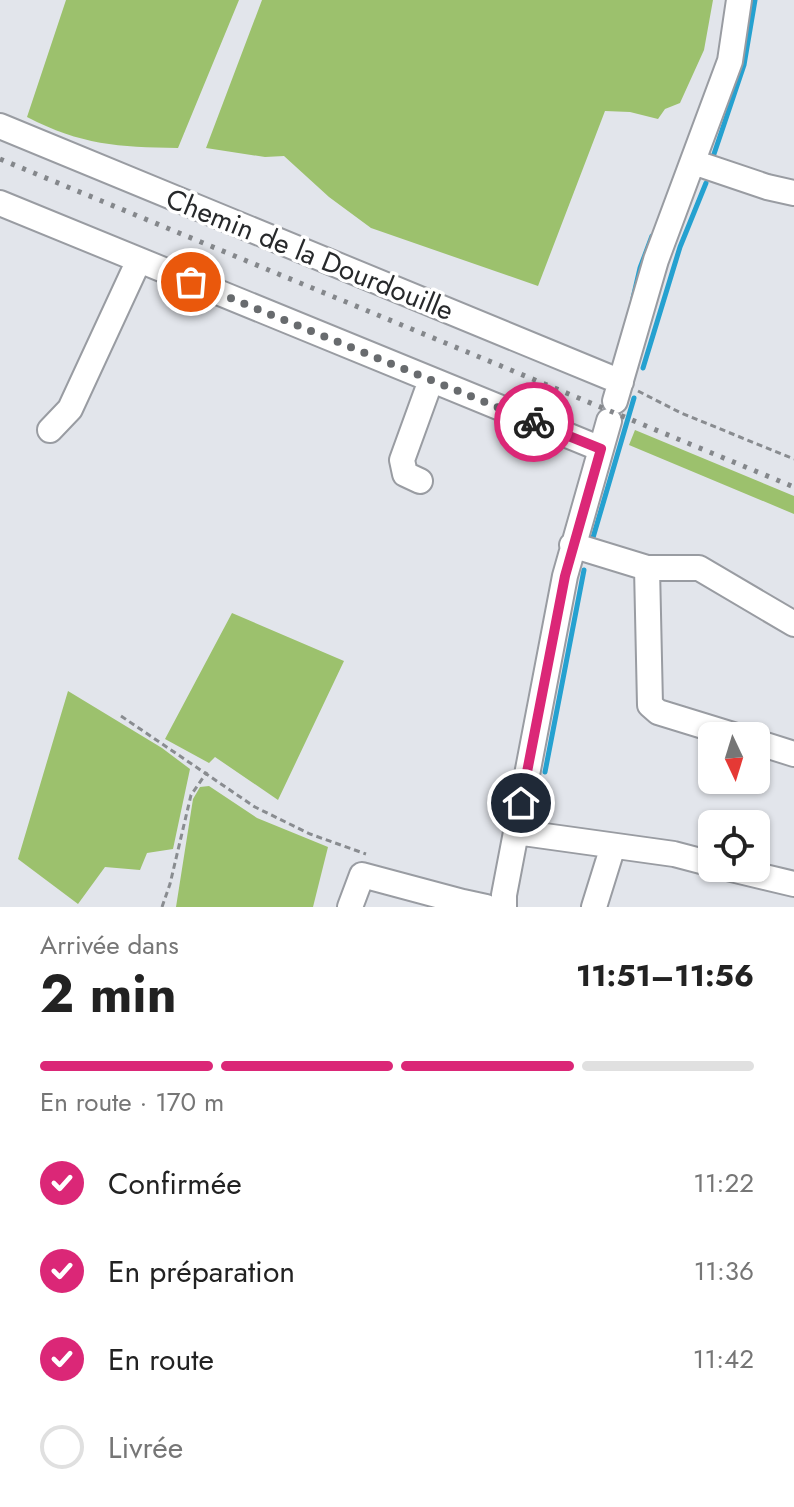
<!DOCTYPE html>
<html lang="fr">
<meta charset="utf-8">
<style>
body{margin:0;font-family:Jost,sans-serif;background:#f2f2f2;color:#222;height:100vh;display:flex;flex-direction:column;font-size:30px;white-space:nowrap}
*{box-sizing:border-box;margin:0}
p{font-size:26px;color:#767676}
.icon{flex:none;width:44px;height:44px;fill:none;stroke:currentColor;stroke-width:2;stroke-linecap:round;stroke-linejoin:round}
.map{position:relative;height:907px;overflow:hidden}
.side{display:flex;flex-direction:column;background:#fff;flex:1}
.side>*{flex:none}
.needle{width:52px;rotate:176deg}
.fabs{position:absolute;left:698px;top:722px;display:grid;gap:16px}
.fabs a{display:grid;place-items:center;width:72px;height:72px;border-radius:12px;background:#fff;box-shadow:0 2px 6px #0004;font-size:40px}
.pin{position:absolute;display:grid;place-items:center;width:68px;height:68px;color:#fff;margin:-34px;border:4px solid #fff;border-radius:50%;box-shadow:0 2px 8px #0007}
.courier{position:absolute;display:grid;place-items:center;width:80px;height:80px;margin:-40px;border:6px solid #db2777;border-radius:50%;background:#fff;color:#222;box-shadow:0 2px 10px #0007}
.overview em{font-style:normal;font-weight:700}
.overview div{display:flex;flex-direction:column-reverse}
.overview{display:flex;align-items:center;justify-content:space-between;height:136px;padding:0 40px}
h1{font-size:52px;font-weight:700;line-height:60px}
.bar{display:grid;grid-template-columns:repeat(4,1fr);gap:12px 8px;align-content:center;height:96px;padding:0 40px}
.bar i{height:10px;border-radius:6px;background:#e0e0e0}
.bar .on{background:#db2777}
.bar p{grid-column:span 4}
ol{padding:0 40px;list-style:none}
li{display:flex;align-items:center;gap:24px;height:88px}
li p{margin-inline-start:auto}
li .icon{padding:8px;border-radius:50%;background:#db2777;color:#fff;stroke-width:4}
li:last-child{color:#767676}
li i{width:44px;height:44px;border:4px solid #e0e0e0;border-radius:50%}
.map>svg:first-child{display:block}
</style>
<div class="map">
<svg width="794" height="907" viewBox="0 0 794 907">
<rect width="100%" height="100%" fill="#e2e5eb"/>
<path fill="#9cc16d" d="M 66,0 L 239,0 L 178,148 C 118,147 81,145 27,117 Z
M 262,0 L 713,0 L 704,50 L 680,103 L 665,109 L 658,119 L 630,112 L 605,111 L 538,286 L 371,228 L 329,197 L 284,156 L 265,157 L 206,148 Z
M 635,430 L 794,496 L 794,514 L 629,445 Z
M 232,613 L 344,661 L 278,800 L 215,757 L 209,763 L 165,739 Z
M 68,691 L 162,748 L 190,769 L 173,849 L 147,853 L 140,870 L 105,867 L 78,904 L 18,859 Z
M 209,786 L 257,818 L 328,847 L 313,907 L 176,907 L 193,799 L 200,787 Z"/>
<g fill="none" stroke-linecap="round" stroke-linejoin="round">
<path stroke="#25a1d0" stroke-width="5" d="M 714,154 L 744,65 L 755,0
M 633,298 L 640,268 L 652,236
M 643,368 L 680,247 L 706,183
M 592,541 L 634,398
M 545,772 L 584,570"/>
<defs>
<path id="minor" d="M 0,126 L 621,382
M 693,162 L 767,187 L 794,193
M 0,203 L 601,449
M 615,401 L 656,260 L 730,61 L 739,0
M 50,430 L 70,409 L 139,260
M 420,481 L 405,474 L 402,460 L 431,380
M 572,545 L 647,568 L 699,568 L 794,624
M 647,568 L 650,705 L 658,712 L 736,736
M 756,742 L 794,754
M 516,832 L 674,854 L 712,864
M 727,868 L 794,884
M 350,907 L 362,875 L 463,902
M 462,907 L 463,902 L 486,907
M 504,907 L 504,895 L 565,576 L 609,421
M 594,907 L 613,846"/>
</defs>
<use href="#minor" stroke="#999ca2" stroke-width="28"/>
<path stroke="#898c90" stroke-width="3" stroke-dasharray="6 4" stroke-linecap="butt" d="M 638,391 L 681,413 L 794,459
M 121,716 L 255,807 L 310,834 L 366,854
M 162,907 L 170,884 L 191,795 L 207,772"/>
<use href="#minor" stroke="#fff" stroke-width="24"/>
<path stroke="#84878b" stroke-width="5" stroke-dasharray="4 8" stroke-linecap="butt" d="M 0,159 L 794,487"/>
</g>
<g fill="none" stroke-linecap="round" stroke-linejoin="round">
<path stroke="#686b6e" stroke-width="8" stroke-dasharray="0 14.4" d="M 191,282 L 534,422"/>
<path stroke="#db2777" stroke-width="10" d="M 521,803 L 565,576 L 601,449 L 534,422"/>
</g>
<g text-anchor="middle" stroke-width="7" stroke-linejoin="round" paint-order="stroke">
<g font-size="28" fill="#27292b" stroke="#fff">
<text transform="translate(310 254) rotate(22)" y="10">Chemin de la Dourdouille</text>
</g>
</g>
</svg>
<div class="fabs">
<a><svg class="needle" viewBox="-14 -14 28 28"><path d="M0-13l5 13h-10z" fill="#e53935"/><path d="M0 13l5-13h-10z" fill="#767676"/></svg></a>
<a><svg class="icon" aria-label="locate" viewBox="0 0 24 24"><circle cx="12" cy="12" r="6"/><path d="M12 2v4M12 18v4M2 12h4M18 12h4"/></svg></a>
</div>
<div class="pin" style="left:191px;top:282px;background:#ea580c"><svg class="icon" aria-label="bag" viewBox="0 0 24 24"><path d="M5 8h14l-1 12H6zM9 8a3 3 0 0 1 6 0"/></svg></div>
<div class="pin" style="left:521px;top:803px;background:#1f2937"><svg class="icon" aria-label="home" viewBox="0 0 24 24"><path d="M3 11l9-7 9 7M6 9v11h12V9"/></svg></div>
<div class="courier" style="left:534px;top:422px"><svg class="icon" aria-label="bike" viewBox="0 0 24 24"><circle cx="6" cy="16" r="4"/><circle cx="18" cy="16" r="4"/><path d="M6 16l4-8h5l3 8M10 8l3 8H6M13 5h3"/></svg></div>
</div>
<section class="side">
<div class="overview"><div><h1>2 min</h1><p>Arrivée dans</p></div><em>11:51–11:56</em></div>
<div class="bar"><i class="on"></i><i class="on"></i><i class="on"></i><i></i><p>En route · 170 m</p></div>
<ol>
<li><svg class="icon" aria-label="check" viewBox="0 0 24 24"><path d="M5 12l5 5 9-10"/></svg>Confirmée<p>11:22</p></li>
<li><svg class="icon" aria-label="check" viewBox="0 0 24 24"><path d="M5 12l5 5 9-10"/></svg>En préparation<p>11:36</p></li>
<li><svg class="icon" aria-label="check" viewBox="0 0 24 24"><path d="M5 12l5 5 9-10"/></svg>En route<p>11:42</p></li>
<li><i></i>Livrée</li>
</ol>
</section>
